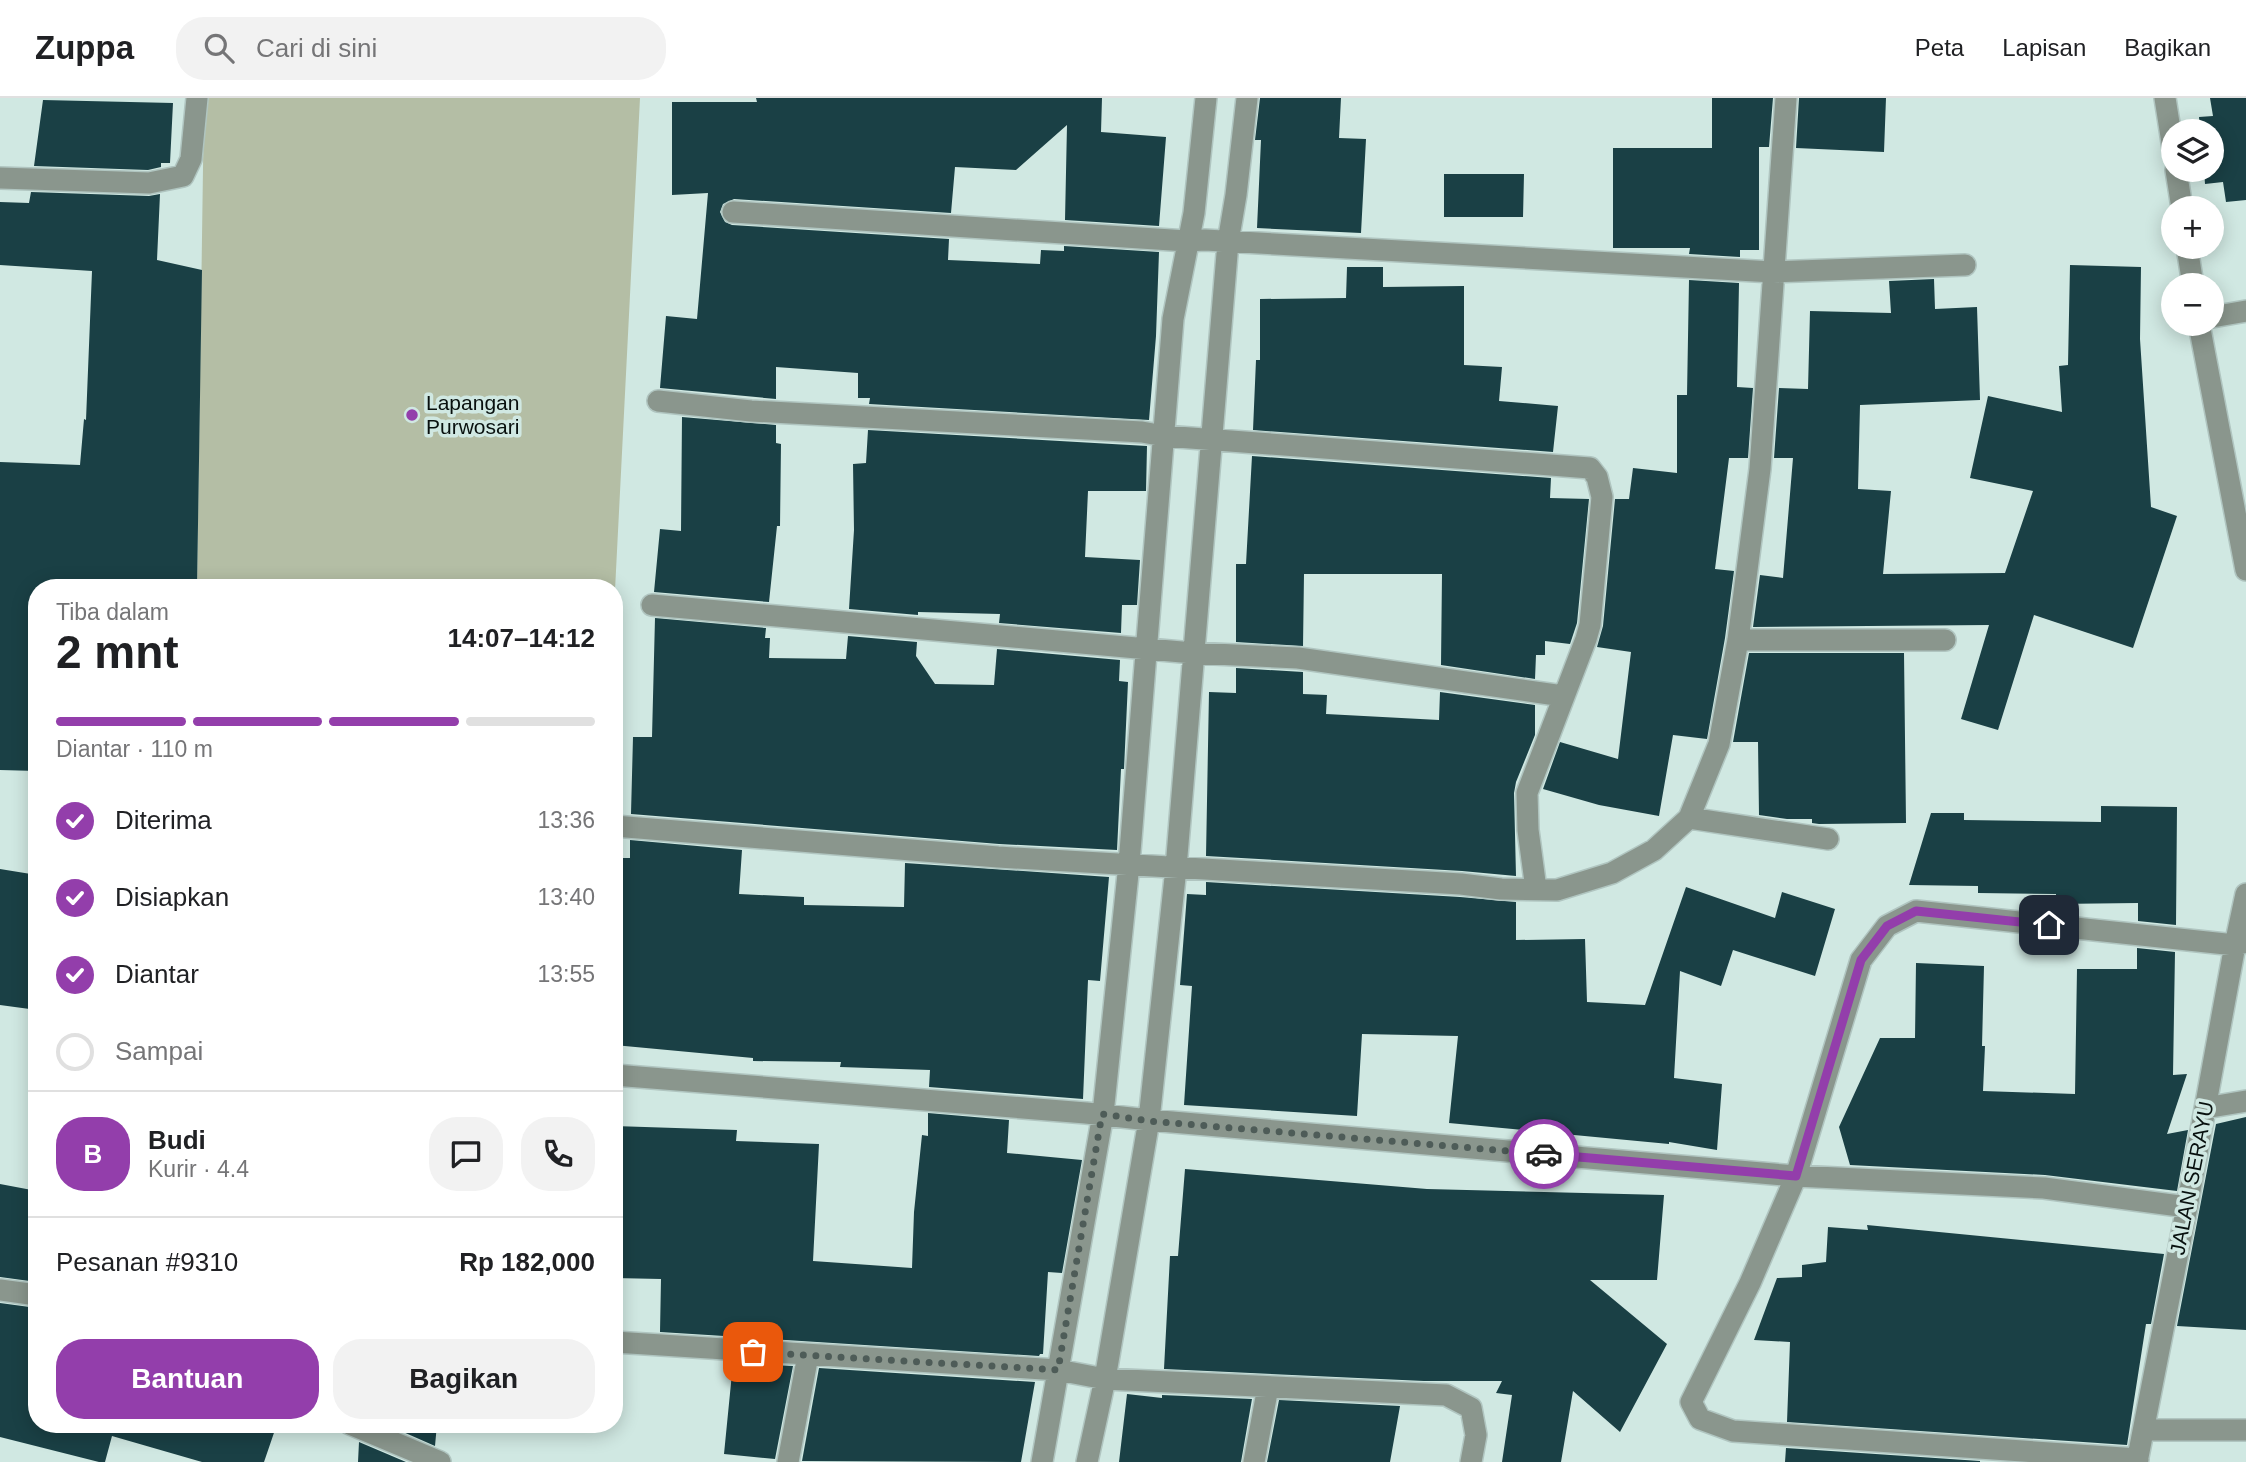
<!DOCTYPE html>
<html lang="id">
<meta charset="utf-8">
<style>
body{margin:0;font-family:Helvetica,sans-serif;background:#f2f2f2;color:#202124;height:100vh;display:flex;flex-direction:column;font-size:26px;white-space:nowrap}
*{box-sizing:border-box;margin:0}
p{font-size:23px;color:#757577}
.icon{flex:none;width:38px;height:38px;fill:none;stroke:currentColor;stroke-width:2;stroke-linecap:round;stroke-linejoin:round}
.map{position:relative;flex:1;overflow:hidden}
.details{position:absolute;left:28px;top:481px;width:595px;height:854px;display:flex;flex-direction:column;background:#fff;border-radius:28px;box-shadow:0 4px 18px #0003}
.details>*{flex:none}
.buttons{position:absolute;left:2161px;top:21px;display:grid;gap:14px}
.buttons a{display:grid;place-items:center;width:63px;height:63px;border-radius:50%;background:#fff;box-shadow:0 4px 18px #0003;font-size:35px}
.pin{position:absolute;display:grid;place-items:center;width:60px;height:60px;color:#fff;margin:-30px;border-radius:14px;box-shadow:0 4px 10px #0006}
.courier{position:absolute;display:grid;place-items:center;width:70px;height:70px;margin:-35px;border:5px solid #933eab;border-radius:50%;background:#fff;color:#222;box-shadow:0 2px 9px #0007}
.overview em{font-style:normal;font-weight:800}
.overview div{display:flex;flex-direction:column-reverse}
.overview{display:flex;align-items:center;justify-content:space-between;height:119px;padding:0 28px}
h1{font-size:46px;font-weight:800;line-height:52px}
.bar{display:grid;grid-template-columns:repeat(4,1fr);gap:10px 7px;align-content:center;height:84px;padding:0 28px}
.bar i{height:9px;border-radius:5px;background:#e0e0e0}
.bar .active{background:#933eab}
.bar p{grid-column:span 4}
.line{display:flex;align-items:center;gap:18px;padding:0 28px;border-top:2px solid #e0e0e0}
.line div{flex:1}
.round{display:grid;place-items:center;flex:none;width:74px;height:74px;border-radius:28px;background:#f2f2f2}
ol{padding:0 28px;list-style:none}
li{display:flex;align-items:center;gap:21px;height:77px}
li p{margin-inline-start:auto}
li .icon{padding:7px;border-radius:50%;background:#933eab;color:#fff;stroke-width:4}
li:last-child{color:#757577}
li i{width:38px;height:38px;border:4px solid #e0e0e0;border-radius:50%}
.button{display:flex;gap:14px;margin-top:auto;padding:14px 28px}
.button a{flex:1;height:80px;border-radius:28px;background:#933eab;color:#fff;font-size:28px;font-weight:800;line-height:80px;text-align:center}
.button a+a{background:#f2f2f2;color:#202124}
header{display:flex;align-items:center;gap:42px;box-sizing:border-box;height:98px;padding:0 35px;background:#fff;border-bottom:2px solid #e0e0e0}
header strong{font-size:33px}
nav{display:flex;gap:38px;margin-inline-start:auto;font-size:24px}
.search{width:490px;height:63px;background:#f2f2f2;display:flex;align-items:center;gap:18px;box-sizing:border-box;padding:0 24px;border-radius:28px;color:#757577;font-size:26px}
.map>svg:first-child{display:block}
</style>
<header>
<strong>Zuppa</strong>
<div class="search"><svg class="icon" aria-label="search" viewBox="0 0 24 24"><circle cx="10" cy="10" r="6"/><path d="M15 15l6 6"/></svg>Cari di sini</div>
<nav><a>Peta</a><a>Lapisan</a><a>Bagikan</a></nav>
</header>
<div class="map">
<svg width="2246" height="1364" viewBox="0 0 2246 1364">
<rect width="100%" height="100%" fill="#d0e8e2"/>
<path fill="#b4bea5" d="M 204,0 L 640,0 L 614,512 L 614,490 L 197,490 Z"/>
<path fill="#1a4045" d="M 756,0 L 1102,0 L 1101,34 L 1166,39 L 1159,128 L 1065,122 L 1067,27 L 1016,72 L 955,69 L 951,115 L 734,101 L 723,106 L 720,114 L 725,124 L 732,127 L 949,141 L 948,162 L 1040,166 L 1041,152 L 1064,153 L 1064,148 L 1159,154 L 1156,238 L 1149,322 L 869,306 L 870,300 L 858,300 L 858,275 L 776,269 L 776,301 L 660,290 L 666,218 L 697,221 L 708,95 L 672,97 L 672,4 L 757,4 Z
M 1260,0 L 1341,0 L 1339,40 L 1366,41 L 1361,135 L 1257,130 L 1261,42 L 1255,42 Z
M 1712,0 L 1773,0 L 1769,49 L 1759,49 L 1759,152 L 1740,152 L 1740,159 L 1689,156 L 1690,150 L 1613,150 L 1613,50 L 1712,50 Z
M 1799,0 L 1886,0 L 1884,54 L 1796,50 Z
M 2210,0 L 2246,0 L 2246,102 L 2226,104 L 2223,84 L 2205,86 L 2204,72 L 2212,72 L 2212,33 L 2200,33 L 2199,19 L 2213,18 Z
M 43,2 L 173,5 L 170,65 L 161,65 L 161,69 L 148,72 L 34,68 Z
M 1444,76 L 1524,76 L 1523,119 L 1444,119 Z
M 31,94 L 149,98 L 160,96 L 157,162 L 202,172 L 197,490 L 37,490 L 37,673 L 0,672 L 0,364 L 80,367 L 84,321 L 86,322 L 92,173 L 0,167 L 0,104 L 29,105 Z
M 2070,167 L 2141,169 L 2140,241 L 2151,409 L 2177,418 L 2133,550 L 2034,517 L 1998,632 L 1961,621 L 1989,527 L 1753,529 L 1760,477 L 1783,480 L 1793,360 L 1774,360 L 1779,290 L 1808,291 L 1810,213 L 1891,215 L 1889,183 L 1934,181 L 1935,211 L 1977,209 L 1980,302 L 1860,307 L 1858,391 L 1891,393 L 1883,476 L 2005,475 L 2033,393 L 1970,380 L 1988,298 L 2062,314 L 2059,268 L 2068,267 Z
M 1347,169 L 1383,169 L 1383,189 L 1464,188 L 1464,267 L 1502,269 L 1499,303 L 1558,308 L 1553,354 L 1253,332 L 1256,262 L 1260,262 L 1260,201 L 1346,200 Z
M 1689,182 L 1739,185 L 1737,289 L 1753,290 L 1748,360 L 1729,360 L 1715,471 L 1734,473 L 1725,540 L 1707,641 L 1673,637 L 1659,718 L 1599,707 L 1543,691 L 1560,644 L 1618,661 L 1631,554 L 1597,549 L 1603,528 L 1615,401 L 1629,401 L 1633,370 L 1677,375 L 1677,297 L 1687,297 Z
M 682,319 L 776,327 L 776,345 L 781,346 L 780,428 L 777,428 L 769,504 L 654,494 L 660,431 L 681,433 Z
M 868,332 L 1147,348 L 1146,393 L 1088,393 L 1085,459 L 1140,462 L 1137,507 L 1122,507 L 1121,535 L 999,525 L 1000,516 L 918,514 L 918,517 L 849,511 L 854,432 L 853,366 L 866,365 Z
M 1252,358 L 1551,380 L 1550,400 L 1589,401 L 1577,525 L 1570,546 L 1545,543 L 1545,557 L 1536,557 L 1535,581 L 1441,567 L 1442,476 L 1304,476 L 1303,548 L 1236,544 L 1236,466 L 1246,466 Z
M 655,520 L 766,530 L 765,540 L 770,540 L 769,560 L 846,561 L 848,538 L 917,544 L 916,558 L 935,586 L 994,587 L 997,551 L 1120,562 L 1119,583 L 1128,584 L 1124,671 L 1121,671 L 1117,752 L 999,746 L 631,716 L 633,639 L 652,639 Z
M 1749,555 L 1904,555 L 1906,725 L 1819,726 L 1812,725 L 1812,721 L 1787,721 L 1759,717 L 1758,644 L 1733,644 Z
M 1236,570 L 1303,574 L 1303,596 L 1327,597 L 1326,616 L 1439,622 L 1440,594 L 1535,607 L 1535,637 L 1516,684 L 1514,695 L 1516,778 L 1462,773 L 1206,758 L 1209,594 L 1236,595 Z
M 2101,708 L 2177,709 L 2176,827 L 2138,823 L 2138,805 L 2056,806 L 2056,796 L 1978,795 L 1978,788 L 1909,787 L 1931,715 L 1964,715 L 1964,722 L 2101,724 Z
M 630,742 L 742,752 L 739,796 L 804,799 L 804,807 L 904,809 L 905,765 L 1109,779 L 1100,883 L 1088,882 L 1083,1001 L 929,989 L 930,972 L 840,969 L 841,964 L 753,963 L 753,960 L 614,947 L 614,848 L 618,848 L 620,760 L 630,760 Z
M 0,771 L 37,777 L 37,912 L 0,907 Z
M 1206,784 L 1460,799 L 1516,804 L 1516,842 L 1585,841 L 1587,904 L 1645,907 L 1686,789 L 1775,820 L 1782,794 L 1835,811 L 1815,878 L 1733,852 L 1721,888 L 1680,873 L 1674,980 L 1722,986 L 1717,1052 L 1669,1044 L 1669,1046 L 1449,1025 L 1458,938 L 1362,936 L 1357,1018 L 1184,1007 L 1192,888 L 1180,887 L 1187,796 L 1206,797 Z
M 2137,850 L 2175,854 L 2173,977 L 2187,976 L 2167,1036 L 2188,1032 L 2177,1093 L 2045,1077 L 1850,1067 L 1839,1029 L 1880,940 L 1915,940 L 1916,865 L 1984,868 L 1982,948 L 1985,948 L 1983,993 L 2075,996 L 2077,871 L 2137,871 Z
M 928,1015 L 1009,1022 L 1007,1055 L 1082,1062 L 1062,1175 L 1048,1174 L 1043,1256 L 1040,1256 L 1039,1258 L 660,1234 L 661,1181 L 614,1180 L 614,1028 L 737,1032 L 736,1043 L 819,1046 L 813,1163 L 912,1170 L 914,1114 L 922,1037 L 928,1038 Z
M 2246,1019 L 2246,1232 L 2177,1228 L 2216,1026 Z
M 1185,1071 L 1427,1091 L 1664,1097 L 1657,1182 L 1590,1182 L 1667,1246 L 1620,1334 L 1573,1293 L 1561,1364 L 1502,1364 L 1512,1297 L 1496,1295 L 1502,1283 L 1424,1283 L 1164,1271 L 1170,1158 L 1178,1158 Z
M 0,1086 L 37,1093 L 37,1184 L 0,1179 Z
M 1867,1127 L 2164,1156 L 2151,1226 L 2146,1226 L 2127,1347 L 1787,1324 L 1790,1244 L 1754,1242 L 1777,1180 L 1802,1179 L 1802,1167 L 1826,1164 L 1828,1129 L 1868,1132 Z
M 0,1205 L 37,1210 L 37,1326 L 277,1326 L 264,1364 L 202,1364 L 112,1338 L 105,1364 L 99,1364 L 0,1339 Z
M 733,1265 L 793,1268 L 775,1361 L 724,1356 Z
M 819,1270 L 1035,1284 L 1021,1364 L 802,1363 Z
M 1127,1296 L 1162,1300 L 1162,1297 L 1252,1301 L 1241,1364 L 1119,1364 Z
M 1279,1302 L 1400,1308 L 1390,1364 L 1267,1364 Z
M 385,1326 L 437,1326 L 435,1348 Z
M 359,1344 L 406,1364 L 358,1364 Z
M 1786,1350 L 1980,1363 L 1980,1364 L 1785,1364 Z"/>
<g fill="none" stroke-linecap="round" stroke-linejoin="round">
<defs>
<path id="minor" d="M 2165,0 L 2174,57
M 2176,72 L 2182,110
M 0,80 L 149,85 L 183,78 L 191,61 L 197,0
M 733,114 L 1187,143 L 1205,142 L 1773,174 L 1965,167
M 2187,149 L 2193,187
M 2212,219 L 2246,213
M 2199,226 L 2246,472
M 658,303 L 751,313 L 1142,334 L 1164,338 L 1590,370 L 1597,379 L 1602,399 L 1590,527 L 1586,541 L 1527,695 L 1528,732 L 1536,791
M 652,507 L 1193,555 L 1298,560 L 1563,598
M 1738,542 L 1945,542
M 1689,720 L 1828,741
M 614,728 L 998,759 L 1461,786 L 1501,791 L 1557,792 L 1612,775 L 1654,752 L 1689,720 L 1719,646 L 1738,542 L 1760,371 L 1786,0
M 614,977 L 1086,1015 L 1149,1022 L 1796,1078 L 2044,1090 L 2187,1109
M 2205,1010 L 2246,1003
M 0,1192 L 37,1197
M 614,1244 L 1058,1272 L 1105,1281 L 1446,1297 L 1471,1310 L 1476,1337 L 1471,1364
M 350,1326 L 440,1364
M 2144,1332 L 2246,1332
M 2138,1361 L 1733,1333 L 1700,1321 L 1691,1304 L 1750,1185 L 1796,1078 L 1861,862 L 1887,828 L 1916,813 L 2235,847 L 2246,844
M 788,1364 L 808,1257
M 1042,1364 L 1103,1016 L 1129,766 L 1173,221 L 1194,115 L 1206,0
M 1087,1364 L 1105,1281 L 1149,1022 L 1176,770 L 1228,144 L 1236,97 L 1247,0
M 1254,1364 L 1268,1289
M 2137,1364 L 2187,1109 L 2235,847 L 2246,796"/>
</defs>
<use href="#minor" stroke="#b0c5c0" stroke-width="24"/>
<use href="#minor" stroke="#8a968d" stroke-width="21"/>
</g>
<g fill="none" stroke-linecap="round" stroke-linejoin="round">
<path stroke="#4e5c58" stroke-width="7" stroke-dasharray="0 12.6" d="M 753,1254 L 1058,1272 L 1102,1016 L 1149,1023 L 1544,1056"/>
<path stroke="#933eab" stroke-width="9" d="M 1544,1056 L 1796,1078 L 1861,862 L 1887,828 L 1916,813 L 2049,827"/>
</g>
<circle fill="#933eab" stroke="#d0e8e2" stroke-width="2.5" cx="412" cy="317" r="7"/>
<g text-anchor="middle" stroke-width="7" stroke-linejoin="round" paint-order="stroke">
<g font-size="21" fill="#08100e" stroke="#d0e8e2" text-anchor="start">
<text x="426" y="312">Lapangan<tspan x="426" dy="24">Purwosari</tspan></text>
</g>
<g font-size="21" fill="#08100e" stroke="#d0e8e2">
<text transform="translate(2192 1080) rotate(-79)" y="7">JALAN SERAYU</text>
</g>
</g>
</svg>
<div class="buttons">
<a><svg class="icon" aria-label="layers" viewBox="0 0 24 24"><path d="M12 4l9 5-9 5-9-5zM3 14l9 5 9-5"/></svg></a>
<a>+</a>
<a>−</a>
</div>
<div class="pin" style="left:753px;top:1254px;background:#ea580c"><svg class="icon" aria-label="bag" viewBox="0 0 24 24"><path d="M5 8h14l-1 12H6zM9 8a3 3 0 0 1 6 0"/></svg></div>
<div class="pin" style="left:2049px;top:827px;background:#1f2937"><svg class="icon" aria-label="home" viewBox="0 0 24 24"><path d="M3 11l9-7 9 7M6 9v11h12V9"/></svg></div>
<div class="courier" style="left:1544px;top:1056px"><svg class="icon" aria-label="car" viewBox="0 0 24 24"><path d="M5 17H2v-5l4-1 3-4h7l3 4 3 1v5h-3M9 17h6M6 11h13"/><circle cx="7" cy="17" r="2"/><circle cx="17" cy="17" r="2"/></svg></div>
<section class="details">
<div class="overview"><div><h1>2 mnt</h1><p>Tiba dalam</p></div><em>14:07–14:12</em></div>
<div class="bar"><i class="active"></i><i class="active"></i><i class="active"></i><i></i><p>Diantar · 110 m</p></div>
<ol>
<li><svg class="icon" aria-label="check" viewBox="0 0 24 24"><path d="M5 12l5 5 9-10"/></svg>Diterima<p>13:36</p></li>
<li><svg class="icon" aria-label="check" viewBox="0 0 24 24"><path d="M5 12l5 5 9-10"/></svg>Disiapkan<p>13:40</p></li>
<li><svg class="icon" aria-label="check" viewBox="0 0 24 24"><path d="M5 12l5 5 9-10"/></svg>Diantar<p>13:55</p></li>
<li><i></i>Sampai</li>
</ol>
<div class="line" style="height:126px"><b class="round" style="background:#933eab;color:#fff">B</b><div><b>Budi</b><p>Kurir · 4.4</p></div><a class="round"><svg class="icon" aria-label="chat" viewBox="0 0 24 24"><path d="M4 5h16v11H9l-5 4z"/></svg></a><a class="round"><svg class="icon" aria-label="phone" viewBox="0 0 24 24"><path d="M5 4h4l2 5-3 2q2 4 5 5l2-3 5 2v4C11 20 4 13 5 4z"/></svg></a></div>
<div class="line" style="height:91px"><div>Pesanan #9310</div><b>Rp 182,000</b></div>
<div class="button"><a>Bantuan</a><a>Bagikan</a></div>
</section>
</div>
